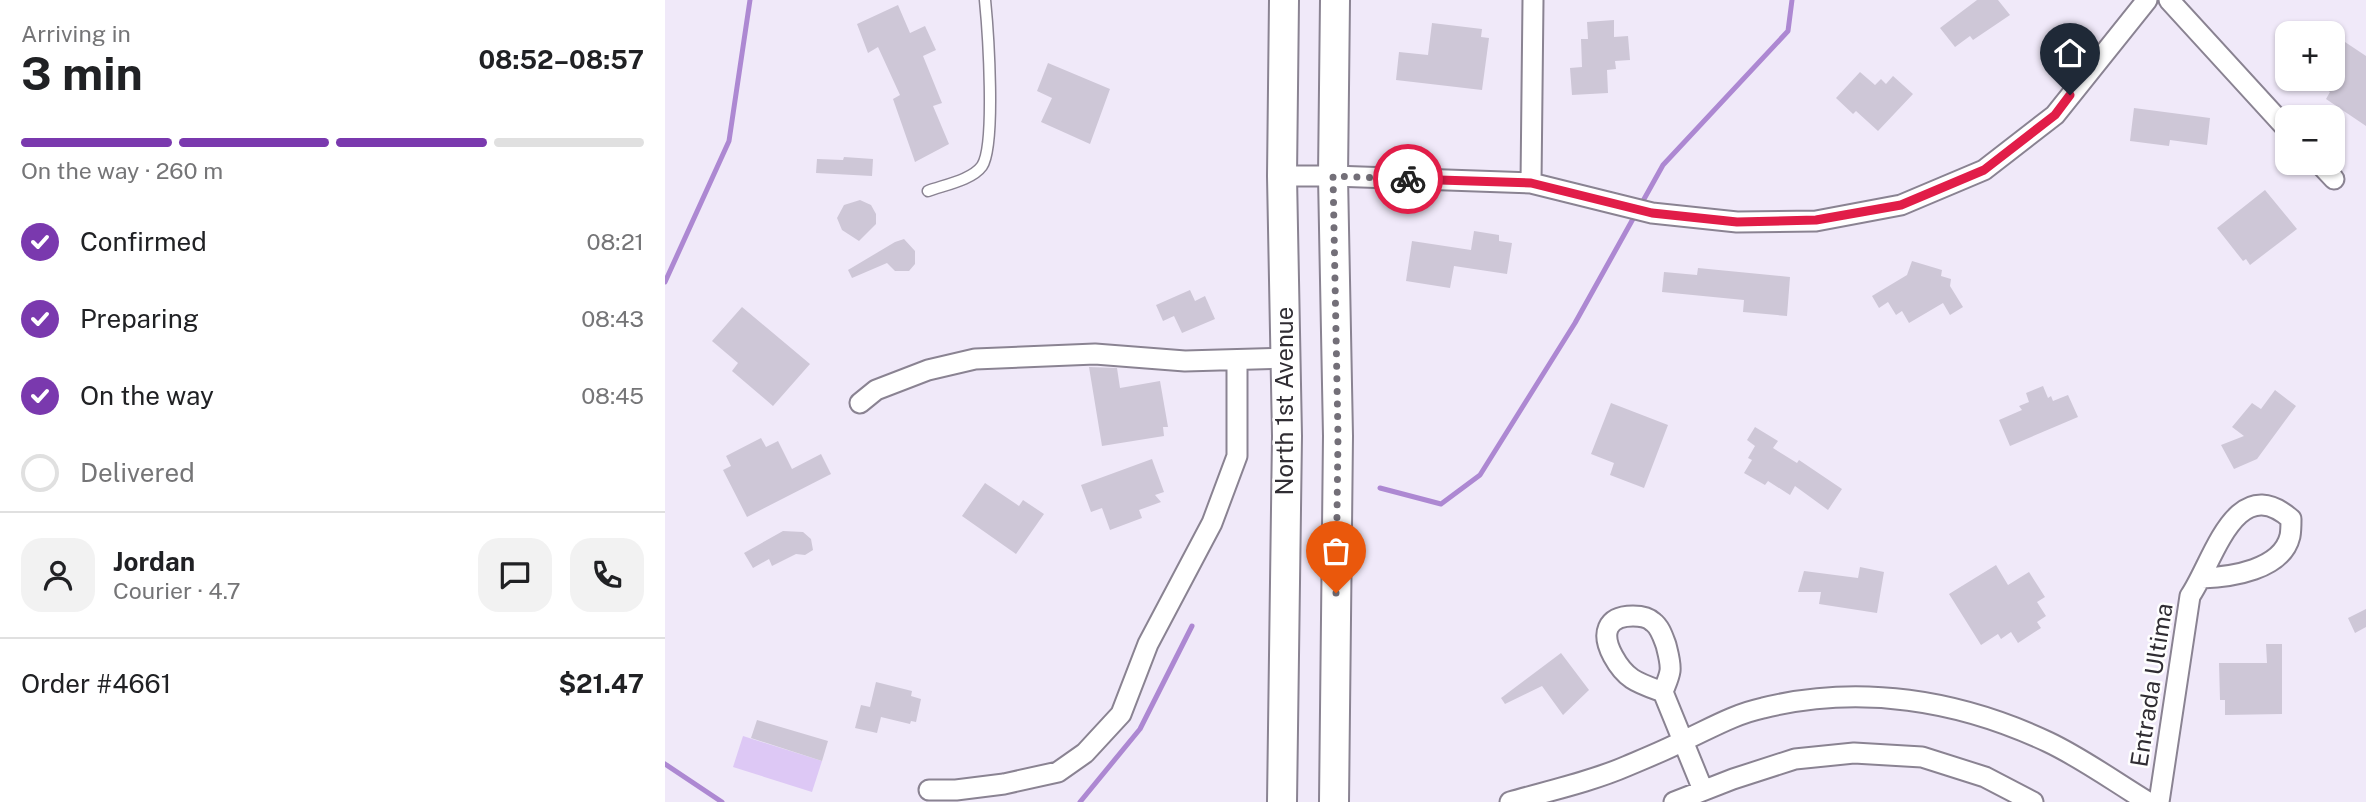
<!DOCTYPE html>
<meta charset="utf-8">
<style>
body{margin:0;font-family:"Public Sans",sans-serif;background:#f2f2f2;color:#202124;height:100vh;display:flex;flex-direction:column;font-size:26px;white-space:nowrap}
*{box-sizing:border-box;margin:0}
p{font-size:23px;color:#757577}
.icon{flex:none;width:38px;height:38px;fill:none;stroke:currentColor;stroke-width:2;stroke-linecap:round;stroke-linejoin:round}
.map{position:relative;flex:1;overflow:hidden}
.side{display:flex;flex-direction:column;background:#fff;width:665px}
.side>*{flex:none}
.tools{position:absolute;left:1610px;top:21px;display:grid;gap:14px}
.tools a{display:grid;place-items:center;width:70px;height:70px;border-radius:14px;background:#fff;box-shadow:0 2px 5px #0004;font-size:35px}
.pin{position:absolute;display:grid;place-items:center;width:60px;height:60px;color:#fff;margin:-72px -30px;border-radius:50% 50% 50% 0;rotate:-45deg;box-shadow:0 0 7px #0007}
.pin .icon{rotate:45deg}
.courier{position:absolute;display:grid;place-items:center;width:70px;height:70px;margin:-35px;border:5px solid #e11d48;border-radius:50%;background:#fff;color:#222;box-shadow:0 2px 9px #0007}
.overview em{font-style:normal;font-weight:700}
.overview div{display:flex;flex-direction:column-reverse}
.overview{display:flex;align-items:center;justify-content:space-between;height:119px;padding:0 21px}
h1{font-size:46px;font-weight:700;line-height:52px}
.bar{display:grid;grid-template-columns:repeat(4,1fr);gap:10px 7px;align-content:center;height:84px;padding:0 21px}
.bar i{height:9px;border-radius:5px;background:#e0e0e0}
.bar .current{background:#7a39ae}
.bar p{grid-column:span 4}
.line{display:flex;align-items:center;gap:18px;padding:0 21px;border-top:2px solid #e0e0e0}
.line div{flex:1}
.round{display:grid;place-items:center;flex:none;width:74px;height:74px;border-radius:21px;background:#f2f2f2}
ol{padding:0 21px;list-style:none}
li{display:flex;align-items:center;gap:21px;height:77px}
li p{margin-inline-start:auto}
li .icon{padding:7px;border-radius:50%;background:#7a39ae;color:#fff;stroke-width:4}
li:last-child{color:#757577}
li i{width:38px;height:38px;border:4px solid #e0e0e0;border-radius:50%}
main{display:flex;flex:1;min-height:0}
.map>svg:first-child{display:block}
</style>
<main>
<section class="side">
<div class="overview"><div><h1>3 min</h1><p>Arriving in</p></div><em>08:52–08:57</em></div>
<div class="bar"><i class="current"></i><i class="current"></i><i class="current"></i><i></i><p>On the way · 260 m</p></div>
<ol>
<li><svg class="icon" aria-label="check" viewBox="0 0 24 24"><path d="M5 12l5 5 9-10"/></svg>Confirmed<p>08:21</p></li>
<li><svg class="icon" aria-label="check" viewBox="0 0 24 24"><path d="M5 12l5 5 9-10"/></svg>Preparing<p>08:43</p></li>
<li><svg class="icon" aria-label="check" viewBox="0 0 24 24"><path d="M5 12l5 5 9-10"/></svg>On the way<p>08:45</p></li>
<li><i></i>Delivered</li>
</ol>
<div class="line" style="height:126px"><a class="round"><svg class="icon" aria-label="person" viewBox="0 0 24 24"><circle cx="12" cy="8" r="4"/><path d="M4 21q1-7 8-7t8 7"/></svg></a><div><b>Jordan</b><p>Courier · 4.7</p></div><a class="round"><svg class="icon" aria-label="chat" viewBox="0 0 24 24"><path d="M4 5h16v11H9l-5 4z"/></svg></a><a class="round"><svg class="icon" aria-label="phone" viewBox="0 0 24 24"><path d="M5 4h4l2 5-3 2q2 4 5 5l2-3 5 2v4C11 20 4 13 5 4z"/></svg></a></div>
<div class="line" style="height:91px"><div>Order #4661</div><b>$21.47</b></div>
</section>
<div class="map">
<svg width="1701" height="802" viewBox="0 0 1701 802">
<rect width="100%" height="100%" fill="#f0e9f9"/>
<path fill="#ddc8f5" d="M 78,736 L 157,761 L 147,792 L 68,767 Z"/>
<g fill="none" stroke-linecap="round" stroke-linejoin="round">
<path stroke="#ad88d2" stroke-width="5" d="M 0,282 L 64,141 L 85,0
M 715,488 L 776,504 L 815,475 L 910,323 L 998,165 L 1123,31 L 1127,0
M 0,764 L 57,802
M 415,802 L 475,729 L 527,626"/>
</g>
<path fill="#cec7d7" d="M 1312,0 L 1333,0 L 1345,15 L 1308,40 L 1305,36 L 1290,47 L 1275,28 Z
M 233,5 L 245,33 L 260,26 L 271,50 L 258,56 L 277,103 L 268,106 L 284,144 L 250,162 L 228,99 L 235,95 L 213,47 L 203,53 L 192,24 Z
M 949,20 L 949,37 L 963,36 L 965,60 L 950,61 L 951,69 L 942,70 L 943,93 L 907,95 L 905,68 L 917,67 L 916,39 L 923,39 L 922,22 Z
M 767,23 L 817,29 L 816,37 L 824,38 L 817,90 L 731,80 L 734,52 L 763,55 Z
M 1668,34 L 1701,56 L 1701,126 L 1661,99 L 1665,92 L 1646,79 L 1668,79 Z
M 383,63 L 445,89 L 425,144 L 376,122 L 387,98 L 372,91 Z
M 1195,72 L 1210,85 L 1216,79 L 1221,84 L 1228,76 L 1248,94 L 1213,131 L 1191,111 L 1188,114 L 1171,98 Z
M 1469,108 L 1545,118 L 1542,145 L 1505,140 L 1504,146 L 1465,141 Z
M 179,157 L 208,159 L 207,176 L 151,173 L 152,159 L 178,160 Z
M 1600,190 L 1632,229 L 1585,265 L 1581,259 L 1578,261 L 1552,228 Z
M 195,200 L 206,205 L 211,214 L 211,224 L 194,241 L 177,230 L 172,218 L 179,205 Z
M 809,231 L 834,235 L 834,241 L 847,243 L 842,274 L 789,266 L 785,288 L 741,281 L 747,241 L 806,250 Z
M 239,239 L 250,251 L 250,264 L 244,271 L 230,271 L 222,263 L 187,278 L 183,270 L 230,242 Z
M 1247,261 L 1277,270 L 1276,276 L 1286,279 L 1285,286 L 1298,307 L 1285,315 L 1278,303 L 1244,323 L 1237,311 L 1231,315 L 1223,302 L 1214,308 L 1207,296 L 1242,275 Z
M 1033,268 L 1125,277 L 1122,316 L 1078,312 L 1079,300 L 997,292 L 999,272 L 1032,275 Z
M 525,290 L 530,301 L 540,296 L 550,319 L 517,333 L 509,316 L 498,321 L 491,305 Z
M 77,307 L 145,364 L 108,406 L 67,371 L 73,363 L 47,341 Z
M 424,367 L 452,368 L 455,388 L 495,381 L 503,427 L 498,427 L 499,436 L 437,446 Z
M 1378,386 L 1383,398 L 1386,396 L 1388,401 L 1403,395 L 1413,417 L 1345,446 L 1334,420 L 1357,410 L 1354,406 L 1364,402 L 1361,393 Z
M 1610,390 L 1631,406 L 1592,459 L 1569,469 L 1556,445 L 1579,436 L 1567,427 L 1587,403 L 1596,409 Z
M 946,403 L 1003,425 L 979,488 L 945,475 L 949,463 L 926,454 Z
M 1090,427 L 1113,441 L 1108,448 L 1132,463 L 1134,460 L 1177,489 L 1163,510 L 1130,486 L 1125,495 L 1103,481 L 1100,485 L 1079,473 L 1087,460 L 1083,458 L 1090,446 L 1082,440 Z
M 96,438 L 101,447 L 113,441 L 127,469 L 156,454 L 166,474 L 82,517 L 58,470 L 66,466 L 61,456 Z
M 487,459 L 499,492 L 490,495 L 496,502 L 474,510 L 477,518 L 445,530 L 437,508 L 426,512 L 416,485 Z
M 320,483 L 354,506 L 358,500 L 379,514 L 351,554 L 297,516 Z
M 118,531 L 138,532 L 146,539 L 148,550 L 140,555 L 131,554 L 107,566 L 104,559 L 88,568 L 79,553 Z
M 1331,565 L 1343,585 L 1364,572 L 1380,597 L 1372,602 L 1381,616 L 1372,622 L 1376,628 L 1353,643 L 1346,632 L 1336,639 L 1333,634 L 1316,645 L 1284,594 Z
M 1195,567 L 1219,572 L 1212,613 L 1154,604 L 1156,592 L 1133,592 L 1139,571 L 1193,578 Z
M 1701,609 L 1701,627 L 1690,633 L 1683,618 Z
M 1601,644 L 1617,644 L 1617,714 L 1560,715 L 1560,700 L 1555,700 L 1554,663 L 1602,663 Z
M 896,653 L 924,690 L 898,715 L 877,686 L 840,704 L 836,698 Z
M 211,682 L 247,691 L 246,696 L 256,699 L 251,722 L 246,721 L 245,724 L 216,717 L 212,733 L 190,728 L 196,705 L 205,707 Z
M 92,720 L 163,741 L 157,761 L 86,738 Z"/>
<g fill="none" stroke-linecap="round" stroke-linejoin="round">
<defs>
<path id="lane" d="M 263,191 C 279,185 307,180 317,166 C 331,145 323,30 320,0"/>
<path id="street" d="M 1504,0 L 1622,129
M 1654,163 L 1669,179
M 617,176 L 668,176 L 866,183 L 987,213 L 1072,222 L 1151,221 L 1236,205 L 1319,170 L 1390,115 L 1482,0
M 866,183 L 868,0
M 195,403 L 211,390 L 263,370 L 310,359 L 430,354 L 520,361 L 620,358
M 998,692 C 973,683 961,680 948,656 C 936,634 941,616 968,616 C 974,616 983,617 988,622 C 995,627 998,637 1001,645 C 1003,653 1006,663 1005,671 C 1004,678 1000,686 998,692 L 1038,790
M 264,790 L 291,790 L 339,784 L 393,772 L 420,753 L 456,714 L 483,644 L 547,523 L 572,456 L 572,360
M 845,802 C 883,791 925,782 962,766 C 981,758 1001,750 1020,740 C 1046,728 1070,714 1098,708 C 1195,684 1294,700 1383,742 C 1417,758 1450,782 1483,802
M 1009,802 L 1068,779 L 1130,759 L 1189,753 L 1257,757 L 1320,777 L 1368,802
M 1494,802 L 1525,596 C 1548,563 1570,470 1626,519 C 1626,524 1626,531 1625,536 C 1617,570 1566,577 1537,578"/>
<path id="secondary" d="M 617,802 L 622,436 L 617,176 L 619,0
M 669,802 L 673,436 L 668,176 L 670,0"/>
</defs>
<use href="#lane" stroke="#8a8392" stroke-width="13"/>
<use href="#street" stroke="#8a8392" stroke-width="23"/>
<use href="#secondary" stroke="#8a8392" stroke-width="32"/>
<use href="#lane" stroke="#fff" stroke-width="10"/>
<use href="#street" stroke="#fff" stroke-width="19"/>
<use href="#secondary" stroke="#fff" stroke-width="28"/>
</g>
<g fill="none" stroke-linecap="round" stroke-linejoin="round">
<path stroke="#736f78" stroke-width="7" stroke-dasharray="0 12.6" d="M 671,593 L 673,436 L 668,176 L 743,179"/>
<path stroke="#e11d48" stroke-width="9" d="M 743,179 L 866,183 L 987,213 L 1072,222 L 1151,220 L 1236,205 L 1319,170 L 1390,115 L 1405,95"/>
</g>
<g text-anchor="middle" stroke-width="5" stroke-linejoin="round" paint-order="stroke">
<g font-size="24" fill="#302d33" stroke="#fff">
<text transform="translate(620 401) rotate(-90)" y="8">North 1st Avenue</text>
<text transform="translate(1487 685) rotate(-81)" y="8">Entrada Ultima</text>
</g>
</g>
</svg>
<div class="tools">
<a>+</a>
<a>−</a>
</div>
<div class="pin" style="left:671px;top:593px;background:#ea580c"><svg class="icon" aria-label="bag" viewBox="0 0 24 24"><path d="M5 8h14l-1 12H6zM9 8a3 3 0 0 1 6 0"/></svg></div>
<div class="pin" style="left:1405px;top:95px;background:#1f2937"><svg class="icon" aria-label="home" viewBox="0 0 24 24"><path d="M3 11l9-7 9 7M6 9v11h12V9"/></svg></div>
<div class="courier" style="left:743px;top:179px"><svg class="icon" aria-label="bike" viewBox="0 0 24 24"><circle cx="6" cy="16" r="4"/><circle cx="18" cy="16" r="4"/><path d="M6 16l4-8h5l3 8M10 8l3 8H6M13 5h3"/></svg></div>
</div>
</main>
